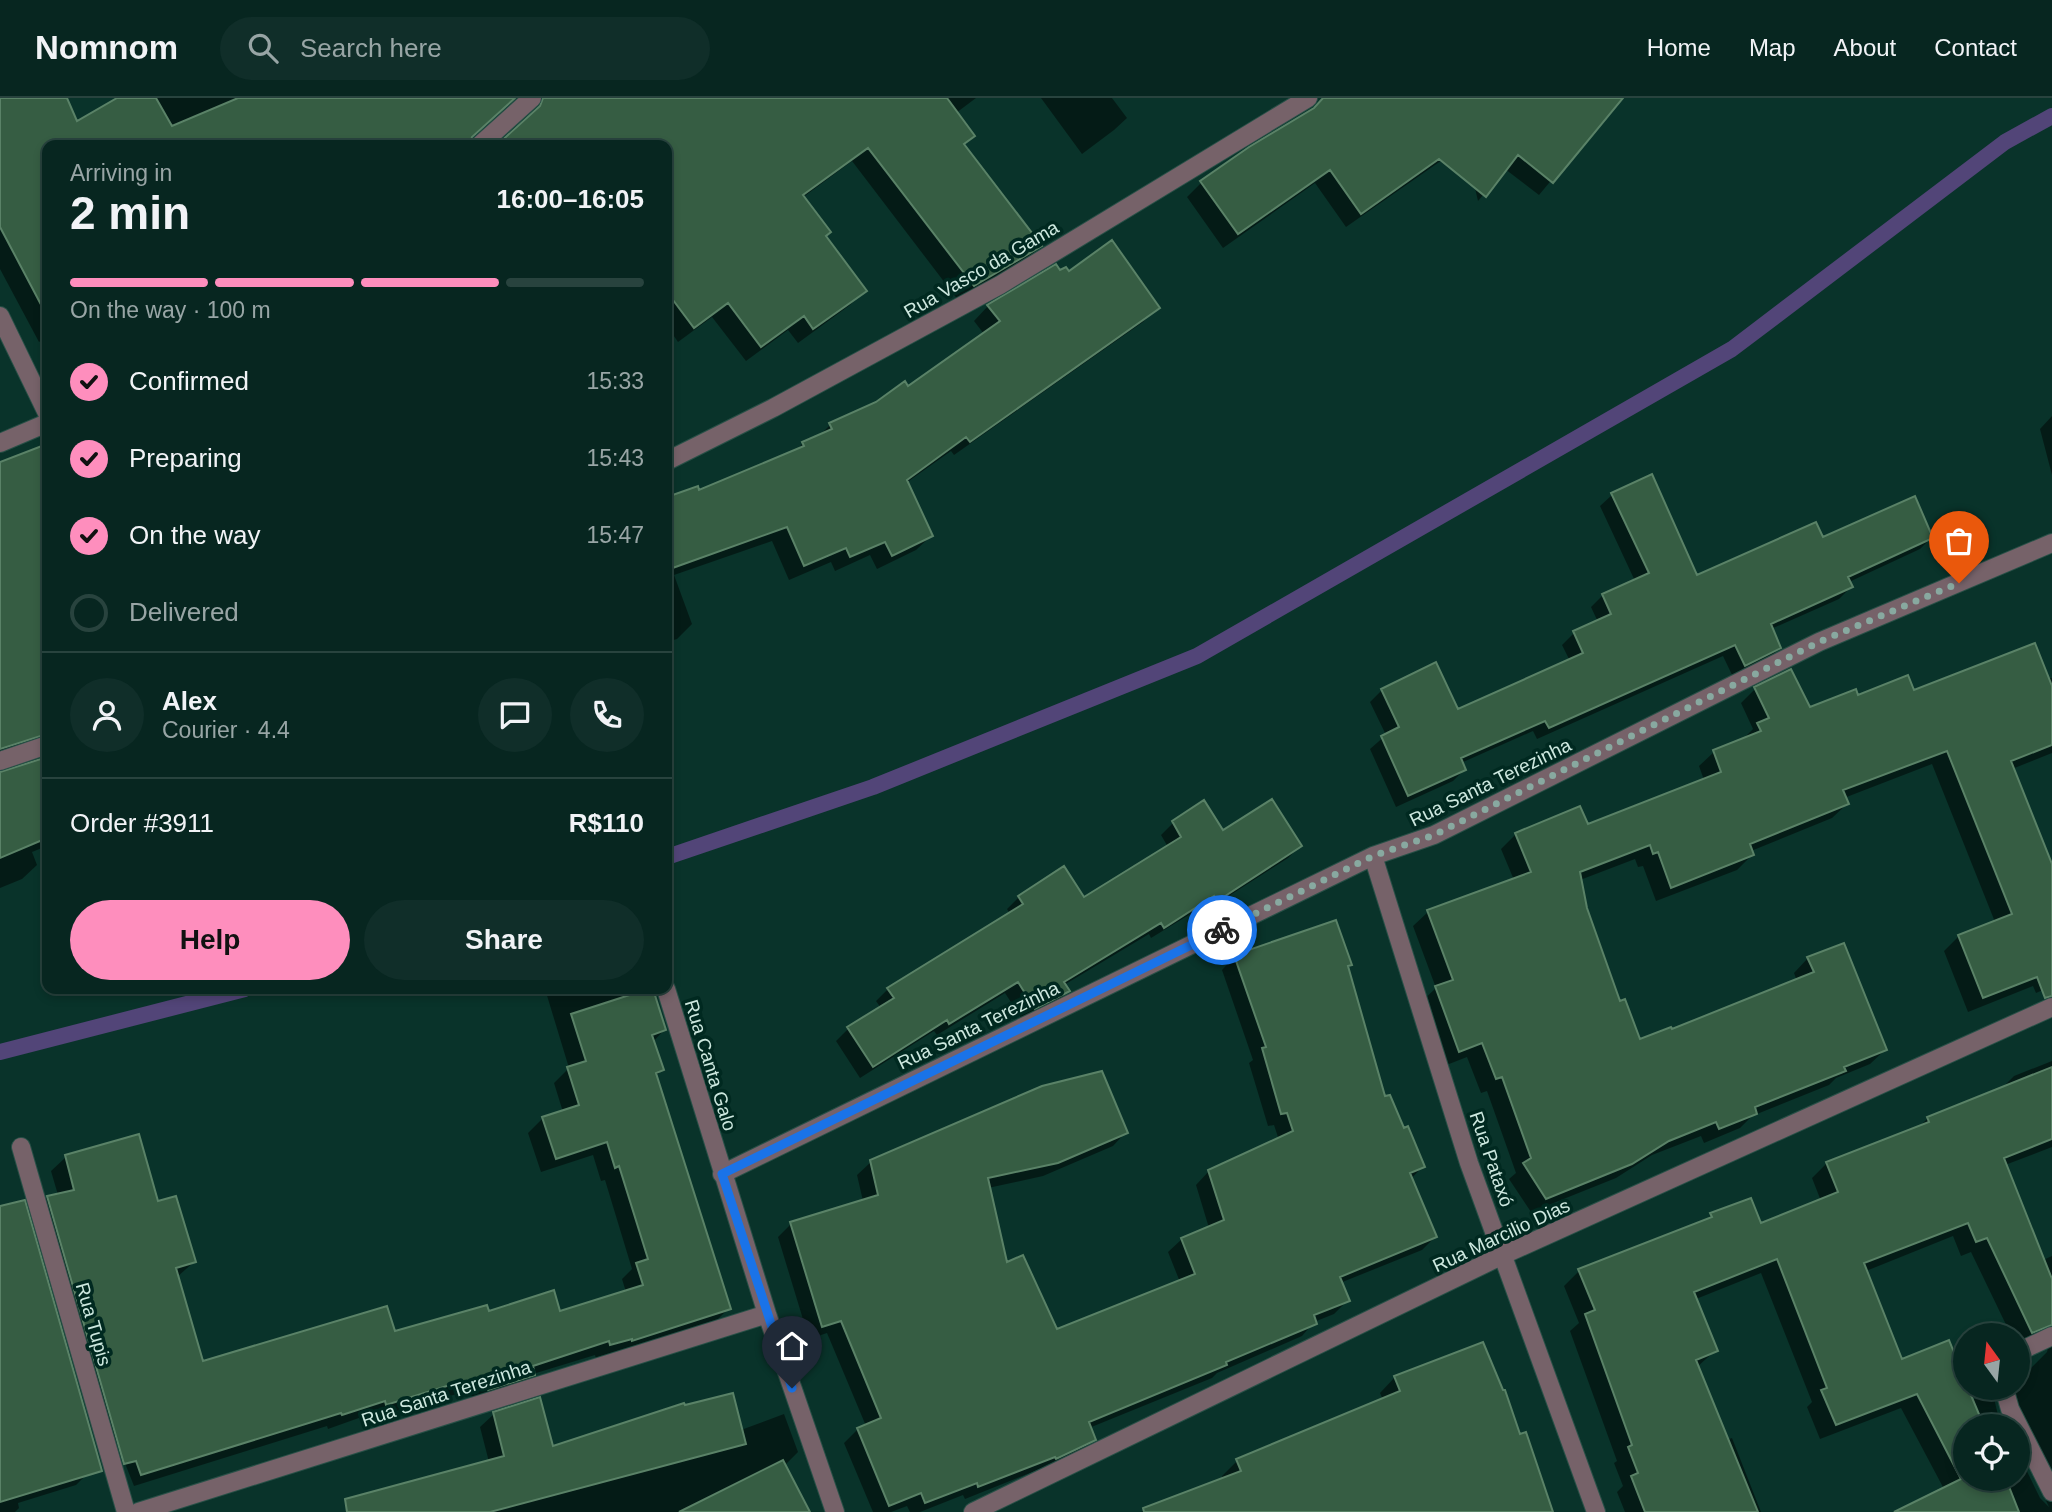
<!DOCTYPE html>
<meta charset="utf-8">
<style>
body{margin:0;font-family:Helvetica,sans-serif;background:#102e29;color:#f1f3f6;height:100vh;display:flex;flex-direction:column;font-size:26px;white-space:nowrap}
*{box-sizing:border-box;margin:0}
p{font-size:23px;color:#98a5a5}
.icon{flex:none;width:38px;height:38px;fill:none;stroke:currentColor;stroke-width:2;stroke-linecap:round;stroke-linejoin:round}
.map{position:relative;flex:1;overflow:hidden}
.sheet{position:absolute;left:42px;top:42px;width:630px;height:854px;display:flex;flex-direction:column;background:#072620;border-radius:14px;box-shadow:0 4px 10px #0003,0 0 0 2px #28433e}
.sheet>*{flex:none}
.needle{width:46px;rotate:345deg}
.buttons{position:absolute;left:1953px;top:1225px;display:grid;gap:14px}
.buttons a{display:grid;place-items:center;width:77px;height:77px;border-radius:50%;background:#072620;box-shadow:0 4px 10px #0003,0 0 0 2px #28433e;font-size:35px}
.pin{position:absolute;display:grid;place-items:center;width:60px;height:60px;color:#fff;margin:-72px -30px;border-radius:50% 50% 50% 0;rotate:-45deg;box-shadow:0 0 7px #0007}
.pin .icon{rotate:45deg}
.courier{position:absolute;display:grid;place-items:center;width:70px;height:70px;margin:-35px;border:5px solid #1a73e8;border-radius:50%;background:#fff;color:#222;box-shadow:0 2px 9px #0007}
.head em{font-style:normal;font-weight:800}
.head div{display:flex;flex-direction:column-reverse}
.head{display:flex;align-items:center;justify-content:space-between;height:119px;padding:0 28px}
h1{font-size:46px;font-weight:800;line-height:52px}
.bar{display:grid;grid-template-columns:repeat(4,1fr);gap:10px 7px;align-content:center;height:84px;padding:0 28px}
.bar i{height:9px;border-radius:5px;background:#28433e}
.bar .current{background:#fe8ebd}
.bar p{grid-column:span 4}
.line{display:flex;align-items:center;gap:18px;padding:0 28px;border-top:2px solid #28433e}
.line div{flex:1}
.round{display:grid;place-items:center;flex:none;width:74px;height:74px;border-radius:37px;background:#102e29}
ol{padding:0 28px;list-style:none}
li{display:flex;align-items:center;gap:21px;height:77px}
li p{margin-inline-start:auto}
li .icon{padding:7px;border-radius:50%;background:#fe8ebd;color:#111;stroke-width:4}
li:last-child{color:#98a5a5}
li i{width:38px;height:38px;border:4px solid #28433e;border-radius:50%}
.cta{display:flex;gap:14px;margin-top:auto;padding:14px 28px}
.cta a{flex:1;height:80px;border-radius:42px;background:#fe8ebd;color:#111;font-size:28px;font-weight:800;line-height:80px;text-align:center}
.cta a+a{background:#102e29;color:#f1f3f6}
header{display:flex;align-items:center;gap:42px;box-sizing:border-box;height:98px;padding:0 35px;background:#072620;border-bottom:2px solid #28433e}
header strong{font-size:33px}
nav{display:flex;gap:38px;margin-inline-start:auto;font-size:24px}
.search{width:490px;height:63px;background:#102e29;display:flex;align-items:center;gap:18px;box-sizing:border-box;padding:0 24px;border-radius:38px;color:#98a5a5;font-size:26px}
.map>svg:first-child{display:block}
</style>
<header>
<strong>Nomnom</strong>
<div class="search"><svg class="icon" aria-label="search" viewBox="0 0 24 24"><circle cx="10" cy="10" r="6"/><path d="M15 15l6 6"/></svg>Search here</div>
<nav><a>Home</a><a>Map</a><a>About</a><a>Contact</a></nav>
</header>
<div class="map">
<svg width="2052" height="1414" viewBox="0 0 2052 1414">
<rect width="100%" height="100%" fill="#09332a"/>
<path fill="#0007" fill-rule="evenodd" d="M 0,0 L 65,0 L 76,25 L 120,0 L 466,0 L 468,47 L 410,47 L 407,41 L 396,47 L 47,47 L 47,239 L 39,244 L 0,171 Z
M 590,0 L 976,0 L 956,15 L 973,37 L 963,47 L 1040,148 L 1025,163 L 958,202 L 852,63 L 802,100 L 824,139 L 864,192 L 850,207 L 798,245 L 788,232 L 746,263 L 712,219 L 678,244 L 667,228 L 667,47 L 513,47 Z
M 1041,0 L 1112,0 L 1127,20 L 1114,32 L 1082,56 Z
M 1327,0 L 1427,0 L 1445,60 L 1346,129 L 1315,85 L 1223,150 L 1187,99 L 1202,84 L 1315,11 Z
M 1454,0 L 1620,0 L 1539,97 L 1505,71 L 1478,103 Z
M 1060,175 L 1069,176 L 1157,209 L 1143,224 L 954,357 L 951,353 L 906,385 L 931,438 L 916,452 L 877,471 L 870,457 L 835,473 L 831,464 L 789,482 L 772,443 L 674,477 L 692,526 L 677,541 L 667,544 L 667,401 L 696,390 L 698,394 L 795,354 L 803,345 L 818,339 L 830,327 L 908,290 L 984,236 L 974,223 L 988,208 Z
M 2052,318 L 2052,377 L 2040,331 Z
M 47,348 L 47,748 L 32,754 L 37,767 L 22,781 L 0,790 L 0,675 L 43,662 L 44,659 L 34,650 L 0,661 L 0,374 L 25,357 Z
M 1612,397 L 1696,479 L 1822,441 L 1931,440 L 1920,451 L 1849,484 L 1851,489 L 1839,501 L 1771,531 L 1779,550 L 1768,562 L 1733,579 L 1723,558 L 1537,641 L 1533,633 L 1461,665 L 1464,672 L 1453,683 L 1396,709 L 1370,651 L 1386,637 L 1370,604 L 1382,592 L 1458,613 L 1570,563 L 1562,547 L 1574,535 L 1598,524 L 1591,509 L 1603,497 L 1635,483 L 1600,408 Z
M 2052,580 L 2052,655 L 2012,671 L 2052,771 L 2052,888 L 2036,895 L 2033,888 L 1968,914 L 1944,853 L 1959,838 L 1995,824 L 1932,666 L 1844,700 L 1847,706 L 1832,720 L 1751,753 L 1752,757 L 1737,772 L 1656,803 L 1643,768 L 1638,769 L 1635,761 L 1580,782 L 1586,811 L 1619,905 L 1639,944 L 1671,934 L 1797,883 L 1794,875 L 1808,860 L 1885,952 L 1870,966 L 1836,980 L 1829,987 L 1752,1018 L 1740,1030 L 1704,1045 L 1701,1038 L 1652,1057 L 1616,1080 L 1531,1114 L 1509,1081 L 1516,1075 L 1487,993 L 1481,995 L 1467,959 L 1444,968 L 1421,904 L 1436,890 L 1413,828 L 1428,814 L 1514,782 L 1501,751 L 1516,736 L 1587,728 L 1704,682 L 1699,668 L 1714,654 L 1743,641 L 1753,631 L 1741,605 L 1755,591 L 1809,612 L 1857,600 Z
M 1204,705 L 1223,735 L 1300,748 L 1288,760 L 1204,814 L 1202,809 L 1151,840 L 1149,836 L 1064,887 L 1068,893 L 1056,905 L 1022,921 L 1005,895 L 937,937 L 934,933 L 860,980 L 836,943 L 848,931 L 881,910 L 876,903 L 888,891 L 1010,816 L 1007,811 L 1019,799 L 1084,802 L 1168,749 L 1161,737 L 1173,725 Z
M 1235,858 L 1350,867 L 1346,870 L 1384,1001 L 1423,1068 L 1411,1081 L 1435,1139 L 1422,1152 L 1340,1185 L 1347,1203 L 1334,1216 L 1314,1224 L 1302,1238 L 1217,1275 L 1212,1280 L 1089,1330 L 1094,1341 L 1080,1355 L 965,1401 L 963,1397 L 920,1414 L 910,1414 L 907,1408 L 891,1414 L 873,1414 L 844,1345 L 858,1331 L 866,1328 L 827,1235 L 809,1241 L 778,1139 L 791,1126 L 863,1103 L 857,1077 L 871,1064 L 1126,1034 L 1113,1048 L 1043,1078 L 988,1090 L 1005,1167 L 1056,1234 L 1180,1184 L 1168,1154 L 1182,1141 L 1209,1130 L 1196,1087 L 1209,1073 L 1279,1042 L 1274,1027 L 1268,1028 L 1249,965 L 1253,962 L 1222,872 Z
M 545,891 L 651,891 L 664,932 L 653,944 L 662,972 L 655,979 L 729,1210 L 714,1225 L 618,1256 L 617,1254 L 596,1261 L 595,1257 L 533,1276 L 518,1291 L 473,1305 L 470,1292 L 450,1298 L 449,1296 L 372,1321 L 370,1316 L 328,1331 L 327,1328 L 134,1388 L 95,1290 L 33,1113 L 48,1099 L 58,1097 L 51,1073 L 66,1059 L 157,1105 L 194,1164 L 177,1179 L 202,1265 L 394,1235 L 488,1215 L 559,1215 L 626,1194 L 622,1181 L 632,1171 L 605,1082 L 601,1083 L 593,1057 L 541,1074 L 528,1035 L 543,1020 L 563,1014 L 554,985 L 569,970 Z
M 2052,963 L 2052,1049 L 2005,1067 L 2043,1162 L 2052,1158 L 2052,1414 L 1904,1414 L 1944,1391 L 1901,1310 L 1820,1341 L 1807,1309 L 1812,1304 L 1761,1175 L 1696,1201 L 1716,1252 L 1697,1269 L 1726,1342 L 1732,1340 L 1761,1414 L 1625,1414 L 1617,1394 L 1623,1388 L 1614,1365 L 1617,1363 L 1570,1233 L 1579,1225 L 1564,1188 L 1579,1173 L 1703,1125 L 1711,1117 L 1760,1127 L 1821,1103 L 1812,1080 L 1827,1065 L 1918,1030 L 1928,1020 L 2001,991 L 2014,978 ZM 1953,1138 L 1961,1158 L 1971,1154 L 2011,1237 L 2018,1237 L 2018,1248 L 2044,1244 L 2048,1250 L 2047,1254 L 2028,1273 L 2018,1278 L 2018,1290 L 2003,1290 L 1996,1297 L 2049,1409 L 2040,1400 L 2018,1355 L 2018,1381 L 1965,1381 L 1965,1328 L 2004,1328 L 1998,1317 L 1992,1292 L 1972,1302 L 1948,1244 L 1901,1263 L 1866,1173 Z
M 0,1110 L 87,1376 L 76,1387 L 18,1405 L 19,1410 L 15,1414 L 0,1414 Z
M 1395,1279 L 1518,1338 L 1552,1414 L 1141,1414 L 1223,1382 L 1222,1378 L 1237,1363 L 1383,1302 L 1380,1295 Z
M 494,1316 L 552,1351 L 741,1332 L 784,1316 L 798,1354 L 784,1368 L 808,1414 L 358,1414 L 489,1364 L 480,1329 Z"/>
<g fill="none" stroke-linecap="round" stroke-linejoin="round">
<path stroke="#524578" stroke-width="16" d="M 667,759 L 873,689 L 1197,558 L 1732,251 L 2005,44 L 2052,18
M 0,954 L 245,891"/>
</g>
<path fill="#365d43" stroke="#5a8267" stroke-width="2" d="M 0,0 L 67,0 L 77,23 L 117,0 L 156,0 L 172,28 L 238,0 L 515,0 L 472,39 L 469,47 L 47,47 L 47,218 L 0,129 Z
M 543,0 L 947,0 L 975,38 L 964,46 L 1042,148 L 974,188 L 868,50 L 803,97 L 831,134 L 826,138 L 867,193 L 813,231 L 804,218 L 761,249 L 728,205 L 694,230 L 667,194 L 667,47 L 497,47 L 540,8 Z
M 1323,0 L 1623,0 L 1553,85 L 1518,57 L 1486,99 L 1439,61 L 1361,116 L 1330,72 L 1238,136 L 1200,83 L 1249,49 L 1314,10 Z
M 1112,142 L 1160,210 L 970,344 L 966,339 L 907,382 L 933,438 L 892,458 L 885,444 L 850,459 L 846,450 L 804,468 L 787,429 L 667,472 L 667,399 L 698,388 L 699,392 L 804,348 L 802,344 L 832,331 L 829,325 L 876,304 L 905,283 L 908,288 L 1000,223 L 987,207 L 1056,166 L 1060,172 L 1066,169 L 1069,173 Z
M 47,346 L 47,636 L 0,651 L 0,364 Z
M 1652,376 L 1697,477 L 1816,424 L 1823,439 L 1915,398 L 1933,440 L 1848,479 L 1853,489 L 1771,526 L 1781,550 L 1745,568 L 1735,547 L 1549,630 L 1545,623 L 1461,660 L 1466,672 L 1408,698 L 1381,638 L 1399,629 L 1381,591 L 1436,564 L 1458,611 L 1583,555 L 1573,533 L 1611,516 L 1602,496 L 1649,475 L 1611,395 Z
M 2035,545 L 2052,588 L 2052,647 L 2011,663 L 2052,766 L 2052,898 L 2045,900 L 2037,879 L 1983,900 L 1958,837 L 2012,816 L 1947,653 L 1843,692 L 1849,706 L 1750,746 L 1754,757 L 1671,790 L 1658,754 L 1653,756 L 1650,747 L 1580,774 L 1587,810 L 1620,903 L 1625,901 L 1640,941 L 1671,929 L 1672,931 L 1814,874 L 1807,859 L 1844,845 L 1887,952 L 1844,969 L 1846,973 L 1755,1009 L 1757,1016 L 1719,1031 L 1716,1024 L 1669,1043 L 1632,1066 L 1546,1101 L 1523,1065 L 1531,1060 L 1502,979 L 1496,981 L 1482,945 L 1459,954 L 1435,888 L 1453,882 L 1427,812 L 1531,774 L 1515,735 L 1580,708 L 1588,726 L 1721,674 L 1713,652 L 1761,633 L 1757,625 L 1769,620 L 1754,589 L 1791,571 L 1810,609 L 1856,591 L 1858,597 L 1908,577 L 1914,592 Z
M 47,659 L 47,740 L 0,760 L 0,674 Z
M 1272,701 L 1302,748 L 1216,804 L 1214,798 L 1164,830 L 1161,825 L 1064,884 L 1070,893 L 1035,911 L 1018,884 L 949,926 L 947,922 L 873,969 L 847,929 L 894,900 L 887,890 L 1023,806 L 1018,798 L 1064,768 L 1084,799 L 1181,739 L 1172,723 L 1204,702 L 1223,732 Z
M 1336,822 L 1352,867 L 1348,868 L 1385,998 L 1390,997 L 1404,1030 L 1408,1028 L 1425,1069 L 1410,1075 L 1437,1139 L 1340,1179 L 1350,1203 L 1314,1217 L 1317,1226 L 1226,1264 L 1227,1267 L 1089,1324 L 1096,1342 L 1056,1361 L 1055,1359 L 978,1389 L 977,1385 L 925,1405 L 921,1395 L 889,1408 L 857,1330 L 881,1320 L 841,1223 L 822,1229 L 790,1124 L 878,1097 L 870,1062 L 1042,988 L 1102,973 L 1128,1035 L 1058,1065 L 988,1080 L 1007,1164 L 1023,1157 L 1057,1231 L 1195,1176 L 1181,1140 L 1224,1122 L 1208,1072 L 1293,1033 L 1287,1015 L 1281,1016 L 1262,950 L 1266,949 L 1234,857 Z
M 648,891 L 653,891 L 666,932 L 652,937 L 664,972 L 656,975 L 731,1211 L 632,1243 L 632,1241 L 610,1247 L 609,1243 L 533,1268 L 535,1277 L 488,1292 L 484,1278 L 464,1285 L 463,1283 L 386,1307 L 385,1303 L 342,1317 L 341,1315 L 141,1377 L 136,1363 L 124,1366 L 47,1098 L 74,1092 L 65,1057 L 139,1036 L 158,1103 L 176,1098 L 196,1164 L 176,1170 L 203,1263 L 387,1208 L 395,1233 L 487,1207 L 489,1213 L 554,1192 L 560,1213 L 643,1187 L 636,1165 L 648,1161 L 619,1068 L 615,1070 L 607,1044 L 556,1061 L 542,1019 L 579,1007 L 567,969 L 586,963 L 571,916 Z
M 2052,969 L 2052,1041 L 2004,1060 L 2052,1181 L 2052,1227 L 2032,1235 L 1987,1140 L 1976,1144 L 1968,1125 L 1864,1165 L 1902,1261 L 1949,1242 L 1965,1282 L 1965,1290 L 1968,1290 L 1984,1328 L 1965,1328 L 1965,1381 L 2006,1381 L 2019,1414 L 1894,1414 L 1961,1381 L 1917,1296 L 1836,1327 L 1821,1292 L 1827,1290 L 1777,1161 L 1694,1194 L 1718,1253 L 1696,1262 L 1758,1414 L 1645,1414 L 1631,1378 L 1638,1375 L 1628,1349 L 1632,1347 L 1585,1216 L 1595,1212 L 1578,1171 L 1712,1119 L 1710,1115 L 1751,1100 L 1761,1125 L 1838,1094 L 1826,1064 L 1929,1024 L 1927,1019 Z
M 25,1102 L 102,1373 L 0,1404 L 0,1108 Z
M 1483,1244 L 1503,1292 L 1505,1292 L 1520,1336 L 1526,1334 L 1553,1414 L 1144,1414 L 1143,1410 L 1241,1373 L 1236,1361 L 1400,1293 L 1394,1278 Z
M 733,1295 L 746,1346 L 490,1414 L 347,1414 L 345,1401 L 504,1358 L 493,1314 L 540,1299 L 553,1348 L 684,1305 L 685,1307 Z
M 783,1362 L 810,1414 L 679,1414 Z"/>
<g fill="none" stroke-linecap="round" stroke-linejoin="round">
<defs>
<path id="minor" d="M 0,218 L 47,315
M 667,363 L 773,310 L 1000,187 L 1308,0
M 0,663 L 47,647
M 1373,758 L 1469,1065 L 1596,1414
M 666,891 L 767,1216 L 835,1414
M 21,1049 L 126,1414
M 722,1076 L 1373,758 L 1434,737 L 1819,544 L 2052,445
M 2018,1254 L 2052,1238
M 2004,1290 L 2010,1311 L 2052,1394
M 138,1414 L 767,1216
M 973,1414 L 1503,1157 L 2052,909"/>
<path id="tertiary" d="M 480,47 L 532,0
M 0,345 L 47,325"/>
</defs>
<use href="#minor" stroke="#285047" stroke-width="20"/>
<use href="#tertiary" stroke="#285047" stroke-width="20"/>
<use href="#minor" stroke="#766269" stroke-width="18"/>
<use href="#tertiary" stroke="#766269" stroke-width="18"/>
</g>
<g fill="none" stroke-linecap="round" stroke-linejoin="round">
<path stroke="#88a9a0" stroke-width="7" stroke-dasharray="0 12.6" d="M 1222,832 L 1373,758 L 1434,737 L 1819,544 L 1959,485"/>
<path stroke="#1a73e8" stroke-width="9" d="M 792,1290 L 722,1076 L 1222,832"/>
</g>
<g text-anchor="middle" stroke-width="7" stroke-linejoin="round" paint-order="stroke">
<g font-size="19" fill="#cde8df" stroke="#002920">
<text transform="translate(981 171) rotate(-30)" y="7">Rua Vasco da Gama</text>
<text transform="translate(1490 684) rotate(-26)" y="7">Rua Santa Terezinha</text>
<text transform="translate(978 927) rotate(-26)" y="7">Rua Santa Terezinha</text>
<text transform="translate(711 967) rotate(73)" y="7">Rua Canta Galo</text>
<text transform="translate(1492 1061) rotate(71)" y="7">Rua Pataxó</text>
<text transform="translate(1501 1137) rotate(-25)" y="7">Rua Marcilio Dias</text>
<text transform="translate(94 1226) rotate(74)" y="7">Rua Tupis</text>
<text transform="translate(446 1295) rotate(-18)" y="7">Rua Santa Terezinha</text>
</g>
</g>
</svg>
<div class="buttons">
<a><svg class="needle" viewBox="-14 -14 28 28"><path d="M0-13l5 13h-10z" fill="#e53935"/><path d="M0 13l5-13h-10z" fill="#98a5a5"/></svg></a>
<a><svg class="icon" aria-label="locate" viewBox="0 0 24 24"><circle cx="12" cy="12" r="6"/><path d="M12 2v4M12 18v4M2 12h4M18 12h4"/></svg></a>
</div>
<div class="pin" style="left:1959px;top:485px;background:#ea580c"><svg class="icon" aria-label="bag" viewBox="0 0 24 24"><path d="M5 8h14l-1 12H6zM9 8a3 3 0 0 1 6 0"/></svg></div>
<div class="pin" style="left:792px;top:1290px;background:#1f2937"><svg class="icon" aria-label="home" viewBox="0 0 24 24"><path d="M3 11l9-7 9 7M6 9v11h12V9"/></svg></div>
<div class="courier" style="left:1222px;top:832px"><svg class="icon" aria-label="bike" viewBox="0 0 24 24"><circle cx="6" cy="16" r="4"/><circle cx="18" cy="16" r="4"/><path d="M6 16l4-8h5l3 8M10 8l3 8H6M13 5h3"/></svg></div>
<section class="sheet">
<div class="head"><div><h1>2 min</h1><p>Arriving in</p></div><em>16:00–16:05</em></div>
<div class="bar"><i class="current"></i><i class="current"></i><i class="current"></i><i></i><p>On the way · 100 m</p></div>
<ol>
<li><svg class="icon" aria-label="check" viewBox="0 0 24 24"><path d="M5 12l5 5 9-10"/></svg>Confirmed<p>15:33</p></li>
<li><svg class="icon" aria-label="check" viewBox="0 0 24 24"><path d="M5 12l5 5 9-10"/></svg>Preparing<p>15:43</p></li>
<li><svg class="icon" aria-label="check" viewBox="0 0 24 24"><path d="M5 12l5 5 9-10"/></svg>On the way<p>15:47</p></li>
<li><i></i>Delivered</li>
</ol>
<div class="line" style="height:126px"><a class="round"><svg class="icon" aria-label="person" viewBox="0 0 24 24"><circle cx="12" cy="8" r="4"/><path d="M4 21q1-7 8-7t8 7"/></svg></a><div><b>Alex</b><p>Courier · 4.4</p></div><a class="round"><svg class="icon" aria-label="chat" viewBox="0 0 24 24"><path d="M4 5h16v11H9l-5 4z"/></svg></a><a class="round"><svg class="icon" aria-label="phone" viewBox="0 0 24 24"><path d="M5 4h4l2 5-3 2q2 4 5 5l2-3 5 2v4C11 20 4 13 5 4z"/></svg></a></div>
<div class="line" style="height:91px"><div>Order #3911</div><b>R$110</b></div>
<div class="cta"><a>Help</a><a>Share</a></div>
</section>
</div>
